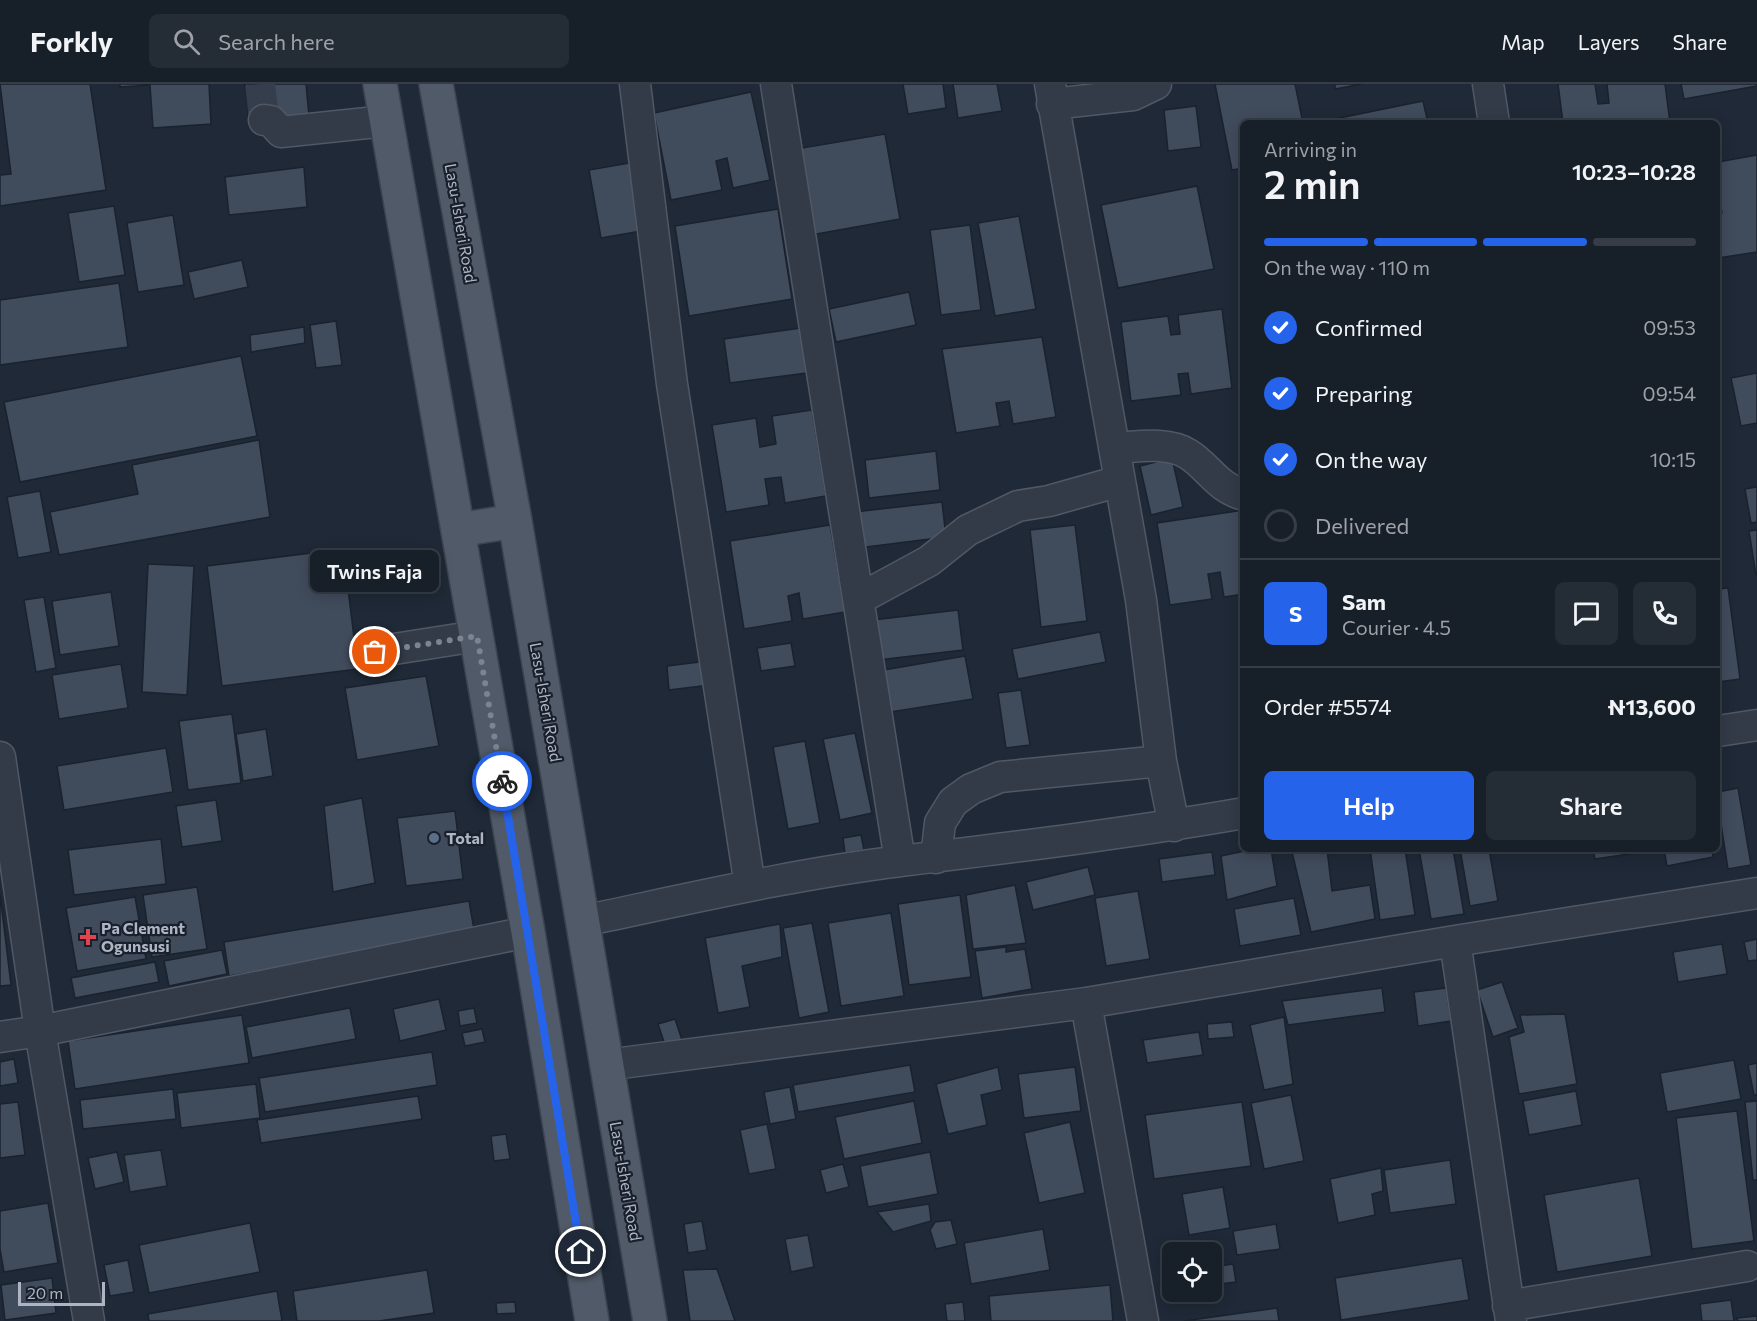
<!DOCTYPE html>
<meta charset="utf-8">
<style>
body{margin:0;font-family:Commissioner,sans-serif;background:#242c35;color:#f1f3f6;height:100vh;display:flex;flex-direction:column;font-size:22px;white-space:nowrap}
*{box-sizing:border-box;margin:0}
p{font-size:20px;color:#9ea2a8}
.icon{flex:none;width:33px;height:33px;fill:none;stroke:currentColor;stroke-width:2;stroke-linecap:round;stroke-linejoin:round}
.map{position:relative;flex:1;overflow:hidden}
.side{position:absolute;left:1240px;top:36px;width:480px;height:732px;display:flex;flex-direction:column;background:#171f29;border-radius:9px;box-shadow:0 3px 15px #0003,0 0 0 2px #363d46}
.side>*{flex:none}
.buttons{position:absolute;left:1162px;top:1158px;display:grid;gap:12px}
.buttons a{display:grid;place-items:center;width:60px;height:60px;border-radius:9px;background:#171f29;box-shadow:0 3px 15px #0003,0 0 0 2px #363d46;font-size:30px}
.scale{position:absolute;left:18px;bottom:15px;width:87px;box-sizing:border-box;padding-left:6px;border:3px solid #adb5c5;border-top:0;font-size:16px;line-height:21px;white-space:nowrap;color:#adb5c5;-webkit-text-stroke:4px #19202c;paint-order:stroke}
.pin{position:absolute;display:grid;place-items:center;width:51px;height:51px;color:#fff;margin:-26px;border:3px solid #fff;border-radius:50%;box-shadow:0 2px 6px #0007}
.courier{position:absolute;display:grid;place-items:center;width:60px;height:60px;margin:-30px;border:4px solid #2563eb;border-radius:50%;background:#fff;color:#222;box-shadow:0 2px 8px #0007}
.bubble{position:absolute;height:42px;border-radius:9px;background:#171f29;box-shadow:0 3px 15px #0003,0 0 0 2px #363d46;font-size:20px;font-weight:600;line-height:42px;text-align:center}
.headline em{font-style:normal;font-weight:600}
.headline div{display:flex;flex-direction:column-reverse}
.headline{display:flex;align-items:center;justify-content:space-between;height:102px;padding:0 24px}
h1{font-size:39px;font-weight:600;line-height:45px}
.bar{display:grid;grid-template-columns:repeat(4,1fr);gap:9px 6px;align-content:center;height:72px;padding:0 24px}
.bar i{height:8px;border-radius:4px;background:#363d46}
.bar .on{background:#2563eb}
.bar p{grid-column:span 4}
.line{display:flex;align-items:center;gap:15px;padding:0 24px;border-top:2px solid #363d46}
.line div{flex:1}
.round{display:grid;place-items:center;flex:none;width:63px;height:63px;border-radius:9px;background:#242c35}
ol{padding:0 24px;list-style:none}
li{display:flex;align-items:center;gap:18px;height:66px}
li p{margin-inline-start:auto}
li .icon{padding:6px;border-radius:50%;background:#2563eb;color:#fff;stroke-width:4}
li:last-child{color:#9ea2a8}
li i{width:33px;height:33px;border:3px solid #363d46;border-radius:50%}
.action{display:flex;gap:12px;margin-top:auto;padding:12px 24px}
.action a{flex:1;height:69px;border-radius:9px;background:#2563eb;color:#fff;font-size:24px;font-weight:600;line-height:69px;text-align:center}
.action a+a{background:#242c35;color:#f1f3f6}
header{display:flex;align-items:center;gap:36px;box-sizing:border-box;height:84px;padding:0 30px;background:#171f29;border-bottom:2px solid #363d46}
header strong{font-size:28px}
nav{display:flex;gap:33px;margin-inline-start:auto;font-size:21px}
.search{width:420px;height:54px;background:#242c35;display:flex;align-items:center;gap:15px;box-sizing:border-box;padding:0 21px;border-radius:9px;color:#9ea2a8;font-size:22px}
.map>svg:first-child{display:block}
</style>
<header>
<strong>Forkly</strong>
<div class="search"><svg class="icon" aria-label="search" viewBox="0 0 24 24"><circle cx="10" cy="10" r="6"/><path d="M15 15l6 6"/></svg>Search here</div>
<nav><a>Map</a><a>Layers</a><a>Share</a></nav>
</header>
<div class="map">
<svg width="1757" height="1237" viewBox="0 0 1757 1237">
<rect width="100%" height="100%" fill="#1f2937"/>
<path fill="#404b5c" stroke="#1a222e" stroke-width="1.5" d="M 0,0 L 90,0 L 106,106 L 0,122 L 0,91 L 11,90 Z
M 120,0 L 209,0 L 211,40 L 153,44 L 150,1 L 120,3 Z
M 245,0 L 306,0 L 309,32 L 249,38 Z
M 903,0 L 943,0 L 946,24 L 908,30 Z
M 953,0 L 997,0 L 1002,27 L 958,34 Z
M 1215,0 L 1295,0 L 1303,39 L 1244,39 L 1244,84 L 1232,86 Z
M 1335,0 L 1362,0 L 1335,5 Z
M 1558,0 L 1595,0 L 1598,20 L 1609,19 L 1607,0 L 1665,0 L 1670,39 L 1563,39 Z
M 1681,0 L 1757,0 L 1757,2 L 1684,15 Z
M 751,8 L 770,96 L 733,104 L 727,74 L 716,77 L 722,106 L 671,116 L 654,29 Z
M 1423,17 L 1428,39 L 1326,39 L 1325,37 Z
M 1196,22 L 1201,63 L 1168,67 L 1164,26 Z
M 885,50 L 900,135 L 811,151 L 796,65 Z
M 1757,71 L 1757,168 L 1718,174 L 1718,130 L 1722,129 L 1718,109 L 1718,78 Z
M 635,78 L 647,146 L 601,154 L 589,86 Z
M 304,83 L 307,123 L 229,131 L 225,93 Z
M 1197,102 L 1214,185 L 1118,204 L 1101,121 Z
M 114,122 L 125,191 L 79,198 L 68,129 Z
M 778,125 L 792,215 L 689,232 L 675,142 Z
M 173,131 L 184,201 L 138,208 L 127,139 Z
M 1019,132 L 1036,225 L 995,232 L 978,139 Z
M 970,141 L 981,226 L 941,231 L 930,146 Z
M 1244,144 L 1244,171 L 1240,145 Z
M 242,176 L 248,203 L 194,215 L 188,188 Z
M 119,199 L 128,263 L 0,281 L 0,216 Z
M 909,208 L 916,241 L 836,258 L 829,225 Z
M 1222,225 L 1232,304 L 1191,310 L 1188,289 L 1178,290 L 1181,311 L 1131,317 L 1121,238 L 1168,232 L 1171,251 L 1180,250 L 1178,231 Z
M 336,237 L 342,281 L 316,284 L 310,241 Z
M 304,243 L 305,259 L 251,268 L 250,251 Z
M 801,244 L 807,289 L 730,299 L 724,255 Z
M 1042,253 L 1056,333 L 1013,340 L 1009,317 L 996,319 L 1000,342 L 956,349 L 942,265 Z
M 241,272 L 257,352 L 20,398 L 4,318 Z
M 1757,289 L 1757,339 L 1741,342 L 1731,294 Z
M 812,326 L 826,412 L 785,419 L 781,393 L 765,395 L 769,421 L 726,428 L 712,341 L 756,334 L 760,363 L 776,360 L 772,332 Z
M 259,356 L 270,433 L 59,471 L 50,428 L 138,410 L 132,381 Z
M 936,367 L 940,406 L 869,414 L 865,376 Z
M 1172,374 L 1183,423 L 1151,431 L 1140,382 Z
M 1757,403 L 1757,438 L 1751,439 L 1745,405 Z
M 40,407 L 51,468 L 18,474 L 7,413 Z
M 942,418 L 946,453 L 858,464 L 854,428 Z
M 1244,426 L 1244,510 L 1224,513 L 1220,488 L 1208,490 L 1212,515 L 1170,521 L 1157,439 Z
M 1718,430 L 1721,450 L 1718,450 Z
M 830,441 L 845,528 L 803,535 L 799,509 L 788,512 L 792,537 L 744,545 L 730,457 Z
M 1075,441 L 1087,537 L 1041,543 L 1030,446 Z
M 1757,446 L 1757,491 L 1756,491 L 1749,447 Z
M 343,465 L 358,585 L 222,602 L 207,482 Z
M 148,480 L 194,482 L 187,611 L 142,608 Z
M 1728,504 L 1740,595 L 1718,598 L 1718,505 Z
M 111,508 L 119,562 L 60,571 L 52,517 Z
M 44,513 L 56,584 L 36,588 L 24,516 Z
M 958,526 L 963,566 L 878,576 L 873,536 Z
M 1100,548 L 1106,578 L 1018,595 L 1012,565 Z
M 791,559 L 795,582 L 761,587 L 757,564 Z
M 965,572 L 973,615 L 884,629 L 878,587 Z
M 708,577 L 710,601 L 669,606 L 667,582 Z
M 121,580 L 128,624 L 59,635 L 52,591 Z
M 426,592 L 439,662 L 357,676 L 345,604 Z
M 1021,606 L 1030,661 L 1006,664 L 998,609 Z
M 232,630 L 241,699 L 188,706 L 179,637 Z
M 266,645 L 273,692 L 243,697 L 236,650 Z
M 855,649 L 872,729 L 840,736 L 823,655 Z
M 805,657 L 820,739 L 788,745 L 773,663 Z
M 166,664 L 173,708 L 64,726 L 57,682 Z
M 1738,704 L 1751,781 L 1728,785 L 1718,721 L 1718,708 Z
M 362,714 L 375,799 L 333,808 L 324,722 Z
M 216,716 L 222,757 L 182,763 L 176,722 Z
M 455,727 L 463,795 L 406,802 L 397,734 Z
M 861,751 L 864,766 L 845,769 L 843,754 Z
M 161,755 L 166,800 L 74,811 L 68,766 Z
M 1254,765 L 1271,765 L 1277,802 L 1227,816 L 1221,772 Z
M 1307,765 L 1327,765 L 1332,807 L 1370,801 L 1375,835 L 1311,848 L 1292,768 Z
M 1370,765 L 1405,765 L 1415,831 L 1380,836 Z
M 1419,765 L 1453,765 L 1464,830 L 1431,835 Z
M 1460,765 L 1489,765 L 1498,817 L 1470,822 Z
M 1593,765 L 1636,765 L 1636,769 L 1595,775 Z
M 1664,765 L 1712,765 L 1713,773 L 1667,782 Z
M 1212,768 L 1215,791 L 1162,798 L 1159,775 Z
M 1088,783 L 1095,811 L 1033,826 L 1026,798 Z
M 1015,801 L 1026,859 L 973,865 L 966,811 Z
M 197,803 L 207,865 L 152,873 L 143,811 Z
M 1138,807 L 1150,875 L 1106,882 L 1095,814 Z
M 0,810 L 11,901 L 0,902 Z
M 960,811 L 971,893 L 909,901 L 898,820 Z
M 135,813 L 146,875 L 77,887 L 66,824 Z
M 1294,814 L 1301,851 L 1240,862 L 1234,825 Z
M 469,817 L 475,851 L 229,892 L 224,858 Z
M 891,829 L 904,912 L 841,922 L 828,839 Z
M 812,839 L 829,928 L 799,934 L 783,844 Z
M 780,840 L 782,873 L 742,882 L 750,923 L 718,929 L 705,854 Z
M 1757,855 L 1757,876 L 1748,877 L 1744,858 Z
M 1722,860 L 1727,890 L 1678,898 L 1673,868 Z
M 1006,863 L 1006,868 L 1025,865 L 1032,905 L 982,914 L 975,867 Z
M 222,866 L 227,890 L 169,902 L 164,877 Z
M 155,878 L 159,898 L 75,914 L 71,894 Z
M 1502,898 L 1518,944 L 1493,953 L 1477,906 Z
M 1382,904 L 1385,928 L 1288,941 L 1282,917 Z
M 1446,904 L 1451,937 L 1418,942 L 1414,908 Z
M 439,915 L 446,946 L 400,957 L 393,925 Z
M 350,924 L 356,955 L 252,974 L 246,943 Z
M 474,924 L 477,939 L 460,942 L 458,927 Z
M 1565,930 L 1577,1000 L 1519,1010 L 1509,953 L 1524,948 L 1520,931 Z
M 242,931 L 249,979 L 75,1005 L 68,957 Z
M 1284,933 L 1293,1000 L 1264,1006 L 1250,941 Z
M 675,935 L 684,962 L 667,967 L 658,940 Z
M 1232,938 L 1234,953 L 1208,955 L 1207,940 Z
M 482,945 L 485,958 L 465,962 L 462,949 Z
M 1199,948 L 1203,971 L 1147,979 L 1143,956 Z
M 432,968 L 437,1001 L 265,1028 L 259,994 Z
M 14,975 L 18,999 L 0,1002 L 0,978 Z
M 1734,976 L 1741,1015 L 1667,1028 L 1660,989 Z
M 1757,979 L 1757,1011 L 1754,1011 L 1748,981 Z
M 910,981 L 915,1008 L 798,1028 L 793,1001 Z
M 998,983 L 1002,1006 L 981,1011 L 987,1041 L 948,1050 L 936,1000 Z
M 1075,983 L 1081,1027 L 1024,1034 L 1018,990 Z
M 256,1000 L 260,1034 L 181,1044 L 177,1009 Z
M 790,1003 L 796,1035 L 770,1040 L 764,1008 Z
M 173,1005 L 176,1035 L 83,1045 L 80,1016 Z
M 1576,1007 L 1582,1041 L 1529,1051 L 1523,1017 Z
M 1291,1011 L 1304,1077 L 1264,1085 L 1251,1019 Z
M 418,1012 L 422,1035 L 261,1059 L 257,1036 Z
M 914,1017 L 922,1059 L 844,1075 L 835,1033 Z
M 1757,1017 L 1757,1096 L 1753,1096 L 1745,1018 Z
M 18,1018 L 25,1071 L 0,1074 L 0,1020 Z
M 1242,1018 L 1251,1082 L 1154,1095 L 1145,1031 Z
M 1737,1027 L 1754,1157 L 1692,1165 L 1676,1034 Z
M 1070,1038 L 1085,1109 L 1039,1119 L 1024,1049 Z
M 767,1040 L 776,1085 L 749,1090 L 740,1046 Z
M 506,1050 L 510,1075 L 494,1077 L 491,1052 Z
M 161,1066 L 167,1102 L 130,1108 L 124,1071 Z
M 117,1068 L 124,1098 L 95,1105 L 88,1074 Z
M 930,1068 L 938,1110 L 868,1123 L 860,1082 Z
M 1450,1076 L 1456,1120 L 1390,1129 L 1384,1086 Z
M 843,1080 L 849,1103 L 826,1109 L 820,1086 Z
M 1381,1084 L 1383,1107 L 1372,1110 L 1375,1131 L 1338,1139 L 1330,1095 Z
M 1639,1094 L 1652,1172 L 1557,1188 L 1544,1111 Z
M 1223,1103 L 1230,1144 L 1189,1151 L 1182,1110 Z
M 48,1119 L 58,1179 L 4,1188 L 0,1165 L 0,1127 Z
M 929,1120 L 931,1137 L 893,1148 L 877,1128 Z
M 951,1136 L 957,1160 L 936,1165 L 930,1146 L 935,1138 Z
M 702,1137 L 707,1166 L 688,1169 L 684,1140 Z
M 250,1139 L 260,1188 L 149,1209 L 139,1161 Z
M 1276,1140 L 1280,1165 L 1237,1171 L 1233,1147 Z
M 1043,1145 L 1050,1186 L 971,1200 L 964,1159 Z
M 808,1151 L 814,1183 L 791,1188 L 785,1155 Z
M 1462,1174 L 1469,1216 L 1341,1236 L 1335,1194 Z
M 128,1176 L 134,1208 L 110,1212 L 104,1181 Z
M 1233,1180 L 1236,1198 L 1212,1201 L 1212,1183 Z
M 717,1185 L 735,1237 L 690,1237 L 683,1186 Z
M 427,1186 L 434,1229 L 379,1237 L 297,1237 L 293,1207 Z
M 52,1194 L 56,1229 L 5,1236 L 1,1201 Z
M 1110,1201 L 1113,1237 L 991,1237 L 989,1212 Z
M 277,1207 L 282,1237 L 149,1237 L 148,1230 Z
M 1731,1216 L 1734,1237 L 1702,1237 L 1700,1220 Z
M 515,1218 L 516,1229 L 497,1230 L 496,1219 Z
M 963,1218 L 965,1237 L 947,1237 L 945,1220 Z
M 1277,1224 L 1279,1237 L 1184,1237 Z
M 1757,1232 L 1757,1237 L 1738,1237 L 1737,1234 Z"/>
<g fill="none" stroke-linecap="round" stroke-linejoin="round">
<path stroke="#343e4c" stroke-width="30" stroke-dasharray="30 15" stroke-linecap="butt" d="M 260,0 L 264,36"/>
<defs>
<path id="minor" d="M 635,0 L 672,300 L 750,802
M 776,0 L 900,777
M 1050,0 L 1141,516 L 1161,677 L 1174,742
M 1488,0 L 1494,39
M 1052,20 L 1133,11 L 1156,0
M 264,36 L 271,37 L 281,48 L 386,37
M 1114,364 C 1136,363 1168,357 1188,370 C 1209,383 1216,403 1244,411
M 859,515 L 929,477 L 968,446 L 1018,422 L 1049,417 L 1120,397
M 375,568 L 477,552
M 1718,647 L 1757,641
M 0,673 L 40,947 L 89,1237
M 936,774 L 940,739 L 953,718 L 971,705 L 1000,693 L 1161,677
M 583,837 C 688,815 794,790 901,777 C 1015,763 1130,749 1244,729
M 1455,857 L 1511,1237
M 1086,919 L 1143,1237
M 0,953 L 40,947 L 528,848
M 606,981 L 1086,919 L 1455,857 L 1757,809
M 1508,1222 L 1747,1182"/>
<path id="major" d="M 380,0 L 528,848 L 592,1237
M 436,0 L 515,437 L 650,1237
M 458,446 L 515,437"/>
</defs>
<use href="#minor" stroke="#505866" stroke-width="33"/>
<use href="#major" stroke="#3c4451" stroke-width="36"/>
<use href="#minor" stroke="#333b48" stroke-width="30"/>
<use href="#major" stroke="#515a68" stroke-width="33"/>
</g>
<g fill="none" stroke-linecap="round" stroke-linejoin="round">
<path stroke="#7b8493" stroke-width="6" stroke-dasharray="0 10.8" d="M 375,568 L 477,552 L 502,697"/>
<path stroke="#2563eb" stroke-width="8" d="M 502,697 L 581,1168"/>
</g>
<circle fill="#5c6f8a" stroke="#19202c" stroke-width="2" cx="434" cy="754" r="6"/>
<path fill="#e0444e" stroke="#19202c" stroke-width="2" d="M85 844h6v6h6v6h-6v6h-6v-6h-6v-6h6z"/>
<g text-anchor="middle" stroke-width="4.5" stroke-linejoin="round" paint-order="stroke">
<g font-size="16" fill="#adb5c5" stroke="#19202c">
<text transform="translate(461 139) rotate(80)" y="6">Lasu-Isheri Road</text>
<text transform="translate(546 618) rotate(80)" y="6">Lasu-Isheri Road</text>
<text transform="translate(626 1097) rotate(80)" y="6">Lasu-Isheri Road</text>
</g>
<g font-size="16" font-weight="bold" fill="#adb5c5" stroke="#19202c" text-anchor="start">
<text x="446" y="760">Total</text>
<text x="101" y="850">Pa Clement<tspan x="101" dy="18">Ogunsusi</tspan></text>
</g>
</g>
</svg>
<div class="buttons">
<a><svg class="icon" aria-label="locate" viewBox="0 0 24 24"><circle cx="12" cy="12" r="6"/><path d="M12 2v4M12 18v4M2 12h4M18 12h4"/></svg></a>
</div>
<div class="scale">20 m</div>
<div class="pin" style="left:375px;top:568px;background:#ea580c"><svg class="icon" aria-label="bag" viewBox="0 0 24 24"><path d="M5 8h14l-1 12H6zM9 8a3 3 0 0 1 6 0"/></svg></div>
<div class="pin" style="left:581px;top:1168px;background:#1f2937"><svg class="icon" aria-label="home" viewBox="0 0 24 24"><path d="M3 11l9-7 9 7M6 9v11h12V9"/></svg></div>
<div class="courier" style="left:502px;top:697px"><svg class="icon" aria-label="bike" viewBox="0 0 24 24"><circle cx="6" cy="16" r="4"/><circle cx="18" cy="16" r="4"/><path d="M6 16l4-8h5l3 8M10 8l3 8H6M13 5h3"/></svg></div>
<div class="bubble" style="left:310px;top:466px;width:129px">Twins Faja</div>
<section class="side">
<div class="headline"><div><h1>2 min</h1><p>Arriving in</p></div><em>10:23–10:28</em></div>
<div class="bar"><i class="on"></i><i class="on"></i><i class="on"></i><i></i><p>On the way · 110 m</p></div>
<ol>
<li><svg class="icon" aria-label="check" viewBox="0 0 24 24"><path d="M5 12l5 5 9-10"/></svg>Confirmed<p>09:53</p></li>
<li><svg class="icon" aria-label="check" viewBox="0 0 24 24"><path d="M5 12l5 5 9-10"/></svg>Preparing<p>09:54</p></li>
<li><svg class="icon" aria-label="check" viewBox="0 0 24 24"><path d="M5 12l5 5 9-10"/></svg>On the way<p>10:15</p></li>
<li><i></i>Delivered</li>
</ol>
<div class="line" style="height:108px"><b class="round" style="background:#2563eb;color:#fff">S</b><div><b>Sam</b><p>Courier · 4.5</p></div><a class="round"><svg class="icon" aria-label="chat" viewBox="0 0 24 24"><path d="M4 5h16v11H9l-5 4z"/></svg></a><a class="round"><svg class="icon" aria-label="phone" viewBox="0 0 24 24"><path d="M5 4h4l2 5-3 2q2 4 5 5l2-3 5 2v4C11 20 4 13 5 4z"/></svg></a></div>
<div class="line" style="height:78px"><div>Order #5574</div><b>₦13,600</b></div>
<div class="action"><a>Help</a><a>Share</a></div>
</section>
</div>
